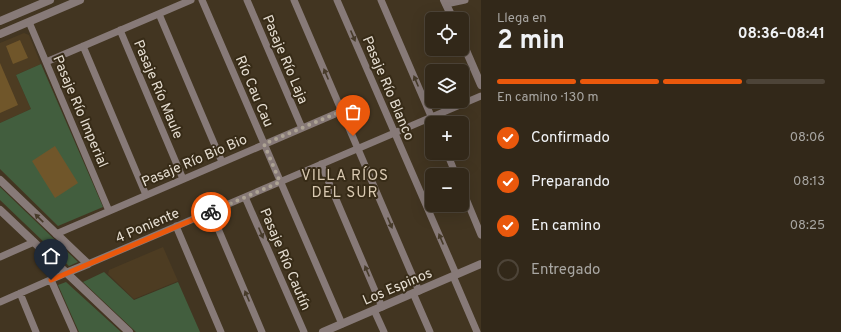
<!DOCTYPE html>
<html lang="es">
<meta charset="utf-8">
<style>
body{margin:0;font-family:Overpass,sans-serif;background:#3d3426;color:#f1f3f6;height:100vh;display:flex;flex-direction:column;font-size:15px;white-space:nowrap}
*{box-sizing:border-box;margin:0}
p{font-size:13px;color:#a8a6a2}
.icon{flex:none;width:22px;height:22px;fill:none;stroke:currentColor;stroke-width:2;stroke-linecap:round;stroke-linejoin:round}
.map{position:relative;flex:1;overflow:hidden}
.details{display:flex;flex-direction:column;background:#322819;width:360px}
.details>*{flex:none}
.tools{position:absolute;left:425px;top:12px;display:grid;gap:8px}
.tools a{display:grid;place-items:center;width:44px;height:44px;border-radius:6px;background:#322819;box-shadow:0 4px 16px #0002,0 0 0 1px #4d4438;font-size:20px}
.pin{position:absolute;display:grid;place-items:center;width:34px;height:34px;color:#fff;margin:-41px -17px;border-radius:50% 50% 50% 0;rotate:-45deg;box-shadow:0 0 4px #0007}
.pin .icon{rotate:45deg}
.courier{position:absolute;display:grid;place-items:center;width:40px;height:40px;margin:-20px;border:3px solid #ea580c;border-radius:50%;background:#fff;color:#222;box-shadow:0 1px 5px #0007}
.overview em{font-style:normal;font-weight:700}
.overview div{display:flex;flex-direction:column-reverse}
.overview{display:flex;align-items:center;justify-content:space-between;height:68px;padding:0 16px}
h1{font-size:26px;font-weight:700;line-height:30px}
.bar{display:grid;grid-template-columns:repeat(4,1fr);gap:6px 4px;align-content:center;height:48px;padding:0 16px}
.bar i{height:5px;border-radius:3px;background:#4d4438}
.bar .current{background:#ea580c}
.bar p{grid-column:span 4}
ol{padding:0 16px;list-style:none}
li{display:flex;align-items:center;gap:12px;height:44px}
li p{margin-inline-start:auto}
li .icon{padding:4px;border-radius:50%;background:#ea580c;color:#fff;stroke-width:4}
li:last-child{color:#a8a6a2}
li i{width:22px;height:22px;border:2px solid #4d4438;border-radius:50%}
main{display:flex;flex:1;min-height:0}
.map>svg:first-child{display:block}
</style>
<main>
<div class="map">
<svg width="481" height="332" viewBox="0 0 481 332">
<rect width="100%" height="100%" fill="#423521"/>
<path fill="#4d3c22" d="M 24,33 L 29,35 L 41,64 L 16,75 L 31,109 L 0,123 L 0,43 Z
M 163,247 L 178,281 L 134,299 L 108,274 L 109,270 Z"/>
<path fill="#425e3e" d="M 41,64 L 103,207 L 58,226 L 0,169 L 0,123 L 31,109 L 16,75 Z
M 0,187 L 78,262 L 69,266 L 0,200 Z
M 104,272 L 134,300 L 178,282 L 200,332 L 136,332 L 83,282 Z
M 66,282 L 121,332 L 79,332 L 58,285 Z"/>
<path fill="#70562a" d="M 20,40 L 28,58 L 13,64 L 6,46 Z
M 0,63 L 18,105 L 0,113 Z
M 55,146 L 78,183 L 55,198 L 32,161 Z"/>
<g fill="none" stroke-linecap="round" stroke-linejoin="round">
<path stroke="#877a78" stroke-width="7" d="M 202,0 L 342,324
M 247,0 L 302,128
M 294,0 L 419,291
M 337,0 L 456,274
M 381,0 L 434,123
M 446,4 L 465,0
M 159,14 L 222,162
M 29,22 L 109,211
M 120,30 L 183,179
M 83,46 L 146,195
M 46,62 L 191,0
M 447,153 L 456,175
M 321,164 L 382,307
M 462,189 L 481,235
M 245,197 L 304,332
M 211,212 L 262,332
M 176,226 L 221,332
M 56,234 L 342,111
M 0,257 L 34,242
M 88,264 L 481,96
M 453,276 L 477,332
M 51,280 L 74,332
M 20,293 L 36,332
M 413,293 L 430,332
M 0,302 L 66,273
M 374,310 L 384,332"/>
<path stroke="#877a78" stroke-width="8" d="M 444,0 L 453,19
M 0,21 L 50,0
M 0,34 L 80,0
M 462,41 L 481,85
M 0,180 L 88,264 L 66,273
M 0,210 L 129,332
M 323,332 L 481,264"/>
</g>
<defs><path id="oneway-solid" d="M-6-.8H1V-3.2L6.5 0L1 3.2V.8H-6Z"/></defs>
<g fill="#473b2a">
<use href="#oneway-solid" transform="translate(353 36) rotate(67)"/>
<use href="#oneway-solid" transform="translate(326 74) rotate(-113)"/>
<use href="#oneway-solid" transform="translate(416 81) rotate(-113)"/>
<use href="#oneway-solid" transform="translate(39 218) rotate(-136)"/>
<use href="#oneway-solid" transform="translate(390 223) rotate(67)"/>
<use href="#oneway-solid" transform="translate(261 233) rotate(67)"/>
<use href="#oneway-solid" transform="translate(441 239) rotate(-113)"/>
<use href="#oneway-solid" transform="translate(367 271) rotate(-113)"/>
<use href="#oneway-solid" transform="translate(247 296) rotate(-113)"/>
</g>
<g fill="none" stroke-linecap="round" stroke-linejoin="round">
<path stroke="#ada394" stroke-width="4" stroke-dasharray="0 7.2" d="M 211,212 L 280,182 L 264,144 L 342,111 L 353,136"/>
<path stroke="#ea580c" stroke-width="5" d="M 51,280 L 211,212"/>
</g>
<g text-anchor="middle" stroke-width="4" stroke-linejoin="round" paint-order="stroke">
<g font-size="14" fill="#e6ded2" stroke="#372b17">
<text transform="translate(286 59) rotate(67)" y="5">Pasaje Río Laja</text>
<text transform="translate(389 88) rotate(67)" y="5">Pasaje Río Blanco</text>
<text transform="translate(159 89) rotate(67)" y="5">Pasaje Río Maule</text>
<text transform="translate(255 91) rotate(67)" y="5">Río Cau Cau</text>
<text transform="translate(81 111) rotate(67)" y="5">Pasaje Río Imperial</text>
<text transform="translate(194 160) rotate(-23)" y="5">Pasaje Río Bio Bio</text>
<text transform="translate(147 225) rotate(-23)" y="5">4 Poniente</text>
<text transform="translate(286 259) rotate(67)" y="5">Pasaje Río Cautín</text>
<text transform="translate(397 286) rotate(-23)" y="5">Los Espinos</text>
</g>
<g font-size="15" letter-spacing="1" fill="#d9c9b1" stroke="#372b17">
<text x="345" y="180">VILLA RÍOS<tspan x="345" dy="17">DEL SUR</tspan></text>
</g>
</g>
</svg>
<div class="tools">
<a><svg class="icon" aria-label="locate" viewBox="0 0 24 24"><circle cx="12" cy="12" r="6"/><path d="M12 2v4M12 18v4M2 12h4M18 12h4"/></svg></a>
<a><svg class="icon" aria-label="layers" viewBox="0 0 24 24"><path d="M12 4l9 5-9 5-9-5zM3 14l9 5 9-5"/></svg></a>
<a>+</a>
<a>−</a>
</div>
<div class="pin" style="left:353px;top:136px;background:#ea580c"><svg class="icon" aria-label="bag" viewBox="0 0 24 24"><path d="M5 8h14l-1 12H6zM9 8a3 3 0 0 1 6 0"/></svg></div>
<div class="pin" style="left:51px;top:280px;background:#1f2937"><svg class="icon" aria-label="home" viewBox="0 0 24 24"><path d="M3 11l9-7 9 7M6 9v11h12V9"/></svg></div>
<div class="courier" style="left:211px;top:212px"><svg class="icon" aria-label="bike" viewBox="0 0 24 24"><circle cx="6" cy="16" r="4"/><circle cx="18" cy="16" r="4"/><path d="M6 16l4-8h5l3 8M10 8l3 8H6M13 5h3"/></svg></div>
</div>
<section class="details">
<div class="overview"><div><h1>2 min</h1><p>Llega en</p></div><em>08:36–08:41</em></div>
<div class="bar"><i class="current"></i><i class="current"></i><i class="current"></i><i></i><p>En camino · 130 m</p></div>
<ol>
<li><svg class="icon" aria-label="check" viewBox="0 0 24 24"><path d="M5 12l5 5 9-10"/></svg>Confirmado<p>08:06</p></li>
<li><svg class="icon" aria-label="check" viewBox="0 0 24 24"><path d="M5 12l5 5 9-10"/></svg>Preparando<p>08:13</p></li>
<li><svg class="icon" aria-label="check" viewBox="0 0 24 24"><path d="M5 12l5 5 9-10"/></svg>En camino<p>08:25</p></li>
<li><i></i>Entregado</li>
</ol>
</section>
</main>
